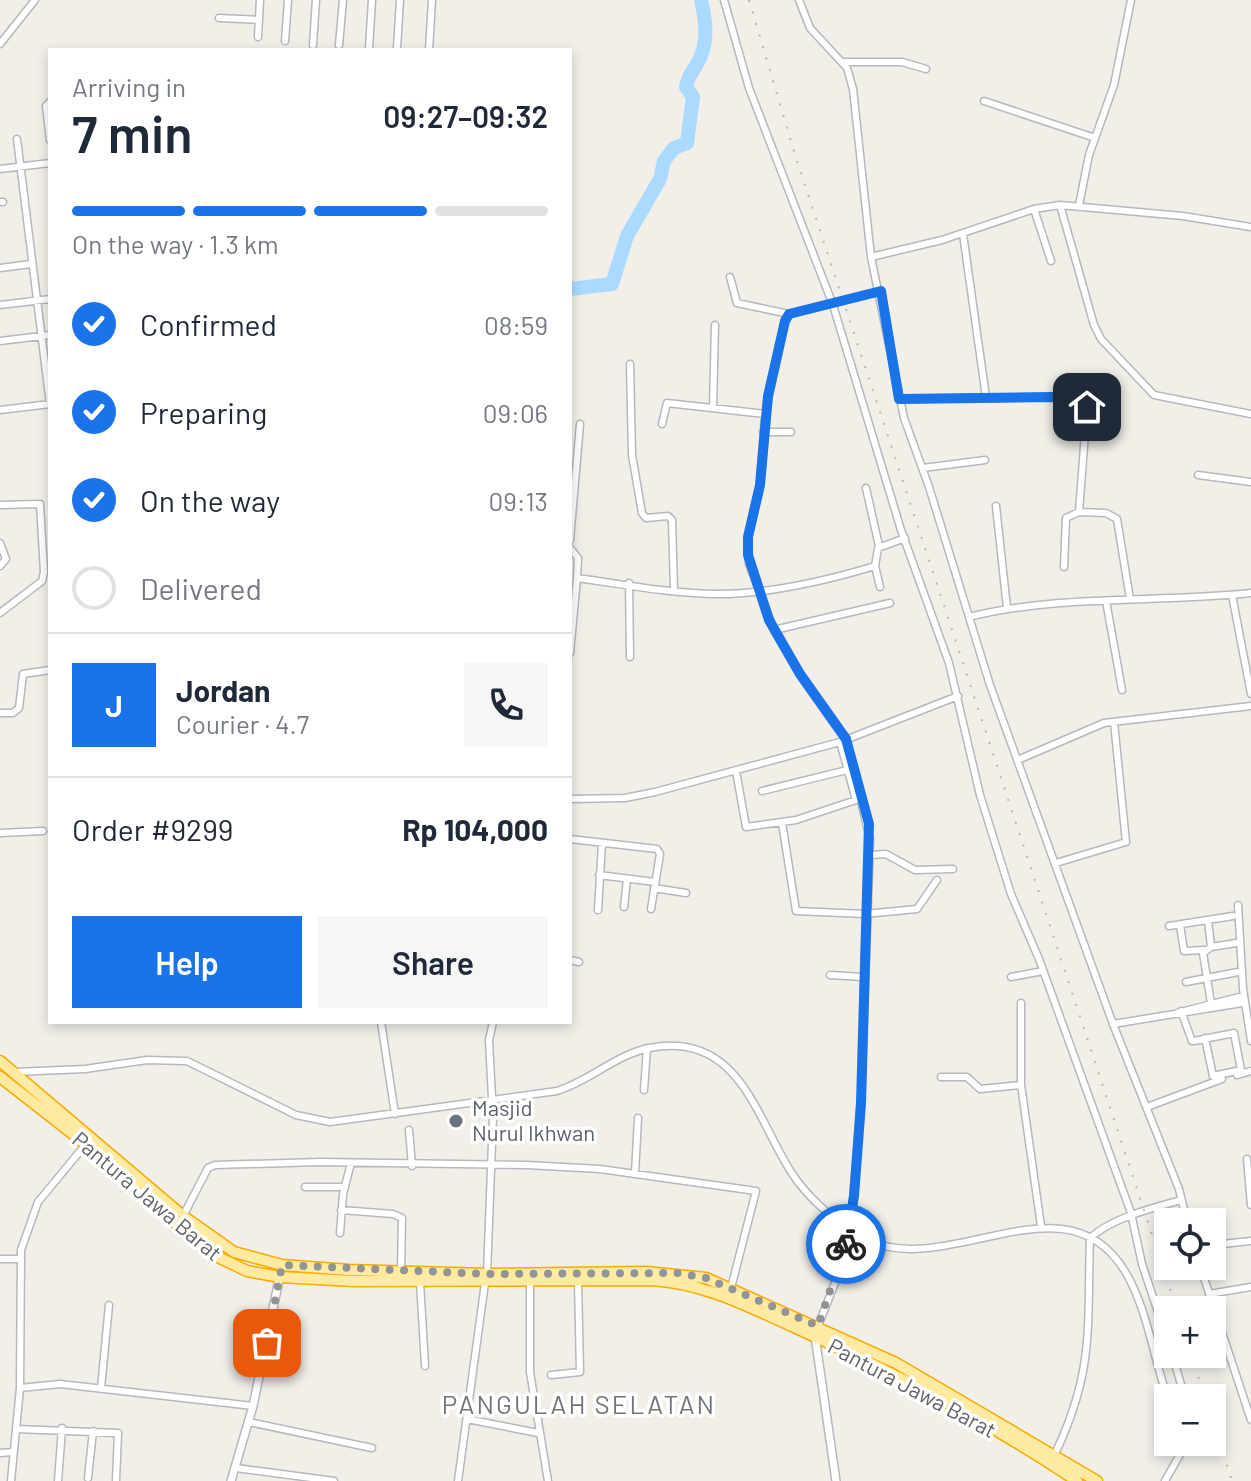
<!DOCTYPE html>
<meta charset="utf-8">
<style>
body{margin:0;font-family:Barlow,sans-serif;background:#f6f6f7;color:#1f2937;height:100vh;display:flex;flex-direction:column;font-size:30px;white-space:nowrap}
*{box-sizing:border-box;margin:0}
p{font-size:26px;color:#747a83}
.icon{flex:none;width:44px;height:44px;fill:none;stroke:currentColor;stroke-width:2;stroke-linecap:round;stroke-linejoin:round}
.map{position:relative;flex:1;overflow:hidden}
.drawer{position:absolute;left:48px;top:48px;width:524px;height:976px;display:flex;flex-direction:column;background:#fff;border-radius:0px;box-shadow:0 4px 12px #0003}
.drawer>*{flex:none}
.controls{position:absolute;left:1154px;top:1208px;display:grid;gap:16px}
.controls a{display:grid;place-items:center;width:72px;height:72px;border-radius:0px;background:#fff;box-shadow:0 4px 12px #0003;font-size:40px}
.pin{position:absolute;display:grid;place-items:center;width:68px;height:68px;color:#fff;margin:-34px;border-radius:16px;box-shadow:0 4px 12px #0006}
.courier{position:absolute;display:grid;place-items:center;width:80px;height:80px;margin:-40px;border:6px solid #1a73e8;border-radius:50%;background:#fff;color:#222;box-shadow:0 2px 10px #0007}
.overview em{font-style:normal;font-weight:600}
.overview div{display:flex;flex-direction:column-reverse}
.overview{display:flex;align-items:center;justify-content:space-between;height:136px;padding:0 24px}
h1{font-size:52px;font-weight:600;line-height:60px}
.bar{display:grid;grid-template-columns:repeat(4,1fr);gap:12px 8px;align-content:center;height:96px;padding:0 24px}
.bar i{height:10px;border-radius:6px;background:#e0e1e3}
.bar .current{background:#1a73e8}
.bar p{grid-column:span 4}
.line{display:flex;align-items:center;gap:20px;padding:0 24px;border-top:2px solid #e0e1e3}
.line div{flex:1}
.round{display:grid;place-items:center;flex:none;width:84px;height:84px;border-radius:0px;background:#f6f6f7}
ol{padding:0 24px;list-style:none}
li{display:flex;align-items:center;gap:24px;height:88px}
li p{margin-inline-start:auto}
li .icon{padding:8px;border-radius:50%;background:#1a73e8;color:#fff;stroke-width:4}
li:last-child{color:#747a83}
li i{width:44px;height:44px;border:4px solid #e0e1e3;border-radius:50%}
.action{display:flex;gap:16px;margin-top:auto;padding:16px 24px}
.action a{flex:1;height:92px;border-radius:0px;background:#1a73e8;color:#fff;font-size:32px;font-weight:600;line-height:92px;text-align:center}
.action a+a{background:#f6f6f7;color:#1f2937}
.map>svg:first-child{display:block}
</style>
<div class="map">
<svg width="1251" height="1481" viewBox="0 0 1251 1481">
<rect width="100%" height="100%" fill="#f1efe8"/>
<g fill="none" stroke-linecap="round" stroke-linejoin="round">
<path stroke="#aadaff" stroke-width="14" d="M 570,289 L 612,284 L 627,236 L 660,179 L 664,161 L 674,148 L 687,143 L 693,97 L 686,87 C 688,76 692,73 697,64 C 709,44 706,21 701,0"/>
<defs>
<path id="minor" d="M 724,0 L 749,88 L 833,305 L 901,530 L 949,663 L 980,795 L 1011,894 L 1039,959 L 1131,1213 L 1142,1264 L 1168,1342
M 799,0 L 810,28 L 847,68 L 853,89 L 871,257 L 904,418 L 929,487 L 990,685 L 1113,1024 L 1179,1189 L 1187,1222
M 219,18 L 259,20
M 258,37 L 260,0
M 285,41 L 288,0
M 0,44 L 35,0
M 313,45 L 316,0
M 339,45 L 343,0
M 369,48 L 372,0
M 397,48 L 400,0
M 429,50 L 432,0
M 842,62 L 902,62 L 926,69
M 984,101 L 1095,138
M 50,102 L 46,106 L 50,140
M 17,139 L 50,404
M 0,169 L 50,163
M 0,202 L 3,202
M 1060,205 L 1094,325 L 1101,339 L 1154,395 L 1251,414
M 1079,205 L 1089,155 L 1114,85 L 1131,0
M 1034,209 L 1051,261
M 963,234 L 986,397
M 871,257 L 942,240 L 1034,209 L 1060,205 L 1183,216 L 1251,227
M 0,268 L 31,264
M 730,277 L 737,303 L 789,314
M 0,305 L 50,299
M 0,341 L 50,335
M 630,364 L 632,455 L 642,513 L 646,518 L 668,516 L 672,520 L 674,590
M 899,399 L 1054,397 L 1084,402 L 1087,407 L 1079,512 L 1106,513 L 1117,519 L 1130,599
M 713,408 L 715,325
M 0,410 L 50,404
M 662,424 L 667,403 L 765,414
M 763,432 L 791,432
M 923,468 L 985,460
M 1198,475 L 1251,482
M 866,488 L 879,546
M 0,505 L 40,504 L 44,572 L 42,581 L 0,613
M 996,506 L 1007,608
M 570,540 L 580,424
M 0,543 L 6,559 L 0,566
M 570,548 L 578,558 L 577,578
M 1064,567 L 1066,518 L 1079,512
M 629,583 L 630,657
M 880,587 L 875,566 L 878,548 L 905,538
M 1232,595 L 1251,694
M 1106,601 L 1122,690
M 969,617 C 1061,594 1157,603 1251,593
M 774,630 L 890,603
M 570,653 L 577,578 C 622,584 672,594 718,594 C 770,594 825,581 875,566
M 0,713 L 13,713 L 19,708 L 23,674 L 50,670
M 1020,759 L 1104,723 L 1251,706
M 736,771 L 746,827 L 796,820 L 856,800 L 840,742
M 762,791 L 851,769
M 570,799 L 625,798 L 655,792 L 840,742 L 958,696
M 782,823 L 796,911 L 865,914 L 917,909 L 937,880
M 0,833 L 43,831
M 570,839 L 657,849 L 660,854 L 651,909
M 870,855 L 886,854 L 915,870 L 953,869
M 1056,863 L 1126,842 L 1114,722
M 599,875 L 655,882
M 654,888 L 686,893
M 1238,905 L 1243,989 L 1251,1041
M 624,907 L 627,879
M 598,910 L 602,844
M 1208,920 L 1211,947 L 1203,953 L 1211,1003
M 1180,925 L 1184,951 L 1204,950
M 1169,926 L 1233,916
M 1211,947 L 1236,943
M 570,960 L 579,962
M 830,975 L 863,977
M 1011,977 L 1043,971
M 1186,982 L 1238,972
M 1021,1003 L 1021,1085 L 1041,1226
M 1181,1011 L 1192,1041 L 1194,1041 L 1234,1033 L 1241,1070 L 1213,1076 L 1205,1038
M 381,1022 L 395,1114
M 1113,1024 L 1242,1003 L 1239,997 L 1177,1013
M 14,1072 L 85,1069 L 147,1060 L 187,1061 L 296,1115 L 330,1122 L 557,1091 C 590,1081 615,1055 649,1048 C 738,1030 756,1117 791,1172 C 807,1197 840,1227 867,1240 C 950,1279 1067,1172 1126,1273 C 1148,1311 1153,1357 1168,1399
M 1237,1075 L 1251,1071
M 941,1077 L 967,1077 L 980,1089 L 1021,1085
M 644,1090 L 647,1048
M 1147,1107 L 1222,1079
M 409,1130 L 412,1166
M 1247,1159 L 1251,1205
M 635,1174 L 638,1118
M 305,1187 L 345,1187
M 341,1210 L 393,1214 L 402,1218 L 401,1271
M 183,1216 L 208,1168 L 215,1165 L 320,1162 L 527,1165 L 600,1169 L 756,1191 L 731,1288
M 340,1233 L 343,1194 L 351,1163
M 1212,1245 L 1251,1241
M 0,1259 L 19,1259
M 1200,1266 L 1251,1420
M 487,1274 L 493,1117 L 489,1040 L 493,1022
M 420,1282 L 425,1366
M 530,1283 L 530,1372 L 548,1481
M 1209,1294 L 1251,1287
M 818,1326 L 835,1283 L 852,1214 L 861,1103 L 870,839 L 846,739 L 800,674 L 774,630 L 749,564 L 748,537 L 760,485 L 765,414 L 785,321 L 789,314 L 881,291
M 1172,1354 L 1185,1398
M 551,1375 L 580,1372 L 578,1281
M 20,1388 L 60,1384 L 253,1406
M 101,1388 L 109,1305
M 467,1419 L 538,1433
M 249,1422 L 372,1448
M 16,1429 L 118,1433 L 116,1480
M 0,1453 L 13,1452
M 1055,1454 C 1095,1370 1087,1326 1090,1238 C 1112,1218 1152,1208 1181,1200
M 236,1468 L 334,1481
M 88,1478 L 93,1431
M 11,1481 L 20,1388 L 21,1250 L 38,1202 L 86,1144
M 58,1481 L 62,1428
M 458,1481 L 485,1283
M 1165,1481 L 1187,1442"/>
<path id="tertiary" d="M 815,1336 L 836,1481
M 231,1481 L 253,1406 L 282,1265"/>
<path id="trunk" d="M 0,1061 L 183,1216 L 234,1252 L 282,1265 L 349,1270 L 487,1274 L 646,1272 L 706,1278 L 896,1363 L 1097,1481
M 0,1077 L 86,1144 L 194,1239 L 220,1258 L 247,1271 L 280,1277 L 353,1281 L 651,1280 C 704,1283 747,1306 794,1327 C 891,1371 988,1421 1077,1481"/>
</defs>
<use href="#minor" stroke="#b5b8bc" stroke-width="9"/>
<use href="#tertiary" stroke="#b5b8bc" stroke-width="10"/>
<use href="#trunk" stroke="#f9ab00" stroke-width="13"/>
<use href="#minor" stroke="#fff" stroke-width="6"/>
<use href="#tertiary" stroke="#fff" stroke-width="7"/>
<use href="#trunk" stroke="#feeaa1" stroke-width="10"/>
<path stroke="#b6b7b8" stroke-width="2" stroke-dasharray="2 10" stroke-linecap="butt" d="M 749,0 L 796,158 L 1177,1310
M 1191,1354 L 1205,1398
M 1212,1419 L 1232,1481"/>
</g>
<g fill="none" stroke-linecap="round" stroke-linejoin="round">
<path stroke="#929495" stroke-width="8" stroke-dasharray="0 14.4" d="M 267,1343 L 282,1265 L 487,1274 L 678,1273 L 706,1278 L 818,1326 L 846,1244"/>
<path stroke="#1a73e8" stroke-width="10" d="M 846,1244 L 854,1196 L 861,1103 L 869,824 L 846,739 L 800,674 L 769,620 L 748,555 L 748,537 L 760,485 L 768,396 L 785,321 L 789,314 L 881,291 L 899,399 L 1054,397 L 1079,399 L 1087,407"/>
</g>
<circle fill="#6b7280" stroke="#fff" stroke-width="3" cx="456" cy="1121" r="8"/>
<g text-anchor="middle" stroke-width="7" stroke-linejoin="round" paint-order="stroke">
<g font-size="22" fill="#5b616d" stroke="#fff" text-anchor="start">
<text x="472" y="1116">Masjid<tspan x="472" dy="25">Nurul Ikhwan</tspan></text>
</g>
<g font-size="22" fill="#5f6368" stroke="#fff">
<text transform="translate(147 1196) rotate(40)" y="8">Pantura Jawa Barat</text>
<text transform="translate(912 1388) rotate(28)" y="8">Pantura Jawa Barat</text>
</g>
<g font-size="26" letter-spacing="2" fill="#70757a" stroke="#fff">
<text x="579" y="1414">PANGULAH SELATAN</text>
</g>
</g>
</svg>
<div class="controls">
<a><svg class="icon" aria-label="locate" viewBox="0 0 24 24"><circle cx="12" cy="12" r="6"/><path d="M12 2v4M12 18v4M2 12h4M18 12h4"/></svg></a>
<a>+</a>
<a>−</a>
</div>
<div class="pin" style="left:267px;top:1343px;background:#ea580c"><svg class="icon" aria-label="bag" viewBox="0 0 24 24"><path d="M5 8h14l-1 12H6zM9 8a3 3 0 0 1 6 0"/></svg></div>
<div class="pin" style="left:1087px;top:407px;background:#1f2937"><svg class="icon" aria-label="home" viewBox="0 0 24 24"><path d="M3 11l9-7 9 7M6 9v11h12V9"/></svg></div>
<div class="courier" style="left:846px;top:1244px"><svg class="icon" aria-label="bike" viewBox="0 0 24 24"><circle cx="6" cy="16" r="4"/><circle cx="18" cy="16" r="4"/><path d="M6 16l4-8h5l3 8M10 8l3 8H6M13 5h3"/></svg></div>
<section class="drawer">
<div class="overview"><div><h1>7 min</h1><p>Arriving in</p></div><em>09:27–09:32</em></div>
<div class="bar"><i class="current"></i><i class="current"></i><i class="current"></i><i></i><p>On the way · 1.3 km</p></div>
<ol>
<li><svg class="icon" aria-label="check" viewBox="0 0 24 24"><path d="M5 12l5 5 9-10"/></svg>Confirmed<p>08:59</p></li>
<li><svg class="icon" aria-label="check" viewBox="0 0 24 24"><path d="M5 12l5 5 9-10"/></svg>Preparing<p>09:06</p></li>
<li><svg class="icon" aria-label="check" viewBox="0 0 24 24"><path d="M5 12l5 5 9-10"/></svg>On the way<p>09:13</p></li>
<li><i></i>Delivered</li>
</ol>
<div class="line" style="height:144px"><b class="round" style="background:#1a73e8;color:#fff">J</b><div><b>Jordan</b><p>Courier · 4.7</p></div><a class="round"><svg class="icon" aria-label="phone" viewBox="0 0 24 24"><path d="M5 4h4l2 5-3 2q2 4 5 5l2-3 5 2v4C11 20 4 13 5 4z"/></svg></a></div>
<div class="line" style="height:104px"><div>Order #9299</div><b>Rp 104,000</b></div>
<div class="action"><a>Help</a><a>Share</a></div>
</section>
</div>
